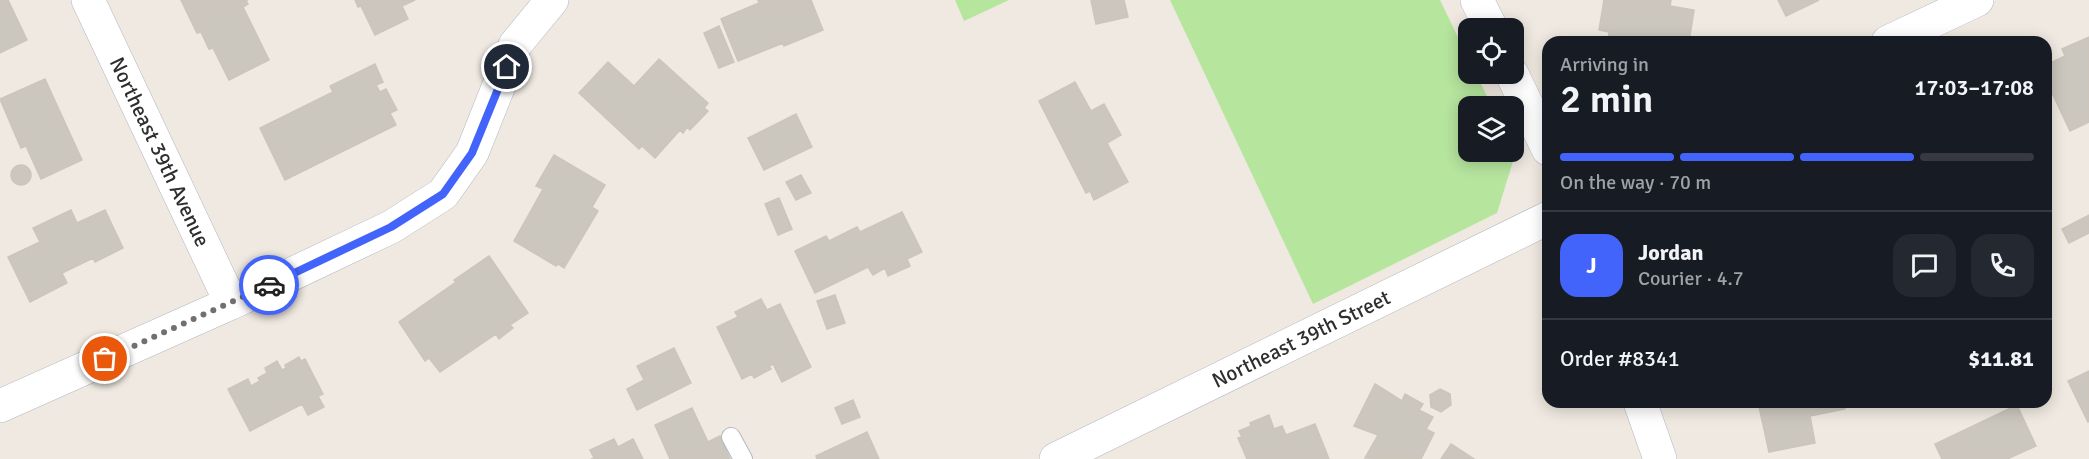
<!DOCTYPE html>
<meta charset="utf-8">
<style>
body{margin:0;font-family:Signika,sans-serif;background:#242831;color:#f1f3f6;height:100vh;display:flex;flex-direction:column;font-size:22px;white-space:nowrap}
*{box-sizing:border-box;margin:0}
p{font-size:20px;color:#9ea1a6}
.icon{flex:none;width:33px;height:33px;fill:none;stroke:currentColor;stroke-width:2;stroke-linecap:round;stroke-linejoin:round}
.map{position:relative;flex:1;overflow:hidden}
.side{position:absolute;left:1542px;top:36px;width:510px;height:372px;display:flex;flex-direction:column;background:#171b24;border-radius:18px;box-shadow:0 3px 15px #0003}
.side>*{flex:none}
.buttons{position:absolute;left:1458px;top:18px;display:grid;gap:12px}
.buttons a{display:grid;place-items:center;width:66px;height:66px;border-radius:12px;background:#171b24;box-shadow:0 3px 15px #0003;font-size:30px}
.pin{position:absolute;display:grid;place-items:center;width:51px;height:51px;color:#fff;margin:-26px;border:3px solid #fff;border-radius:50%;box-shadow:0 2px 6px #0007}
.courier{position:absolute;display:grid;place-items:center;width:60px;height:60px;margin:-30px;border:4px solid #4264fb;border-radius:50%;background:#fff;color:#222;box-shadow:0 2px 8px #0007}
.overview em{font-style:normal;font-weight:600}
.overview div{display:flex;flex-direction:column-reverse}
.overview{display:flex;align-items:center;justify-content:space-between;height:102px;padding:0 18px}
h1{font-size:39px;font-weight:600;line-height:45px}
.bar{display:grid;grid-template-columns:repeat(4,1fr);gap:9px 6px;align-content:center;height:72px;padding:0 18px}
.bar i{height:8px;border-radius:4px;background:#363941}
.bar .on{background:#4264fb}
.bar p{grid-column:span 4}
.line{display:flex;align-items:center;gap:15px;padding:0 18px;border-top:2px solid #363941}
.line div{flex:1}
.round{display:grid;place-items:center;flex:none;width:63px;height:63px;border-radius:18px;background:#242831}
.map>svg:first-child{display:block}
</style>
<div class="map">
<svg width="2089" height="459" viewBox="0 0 2089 459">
<rect width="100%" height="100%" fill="#efe9e1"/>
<path fill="#b6e59e" d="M 955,0 L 1009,0 L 964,21 Z
M 1170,0 L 1440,0 L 1468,58 L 1468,74 L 1476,74 L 1492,106 L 1468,106 L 1468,152 L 1513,152 L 1515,155 L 1497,213 L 1313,304 Z"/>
<path fill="#cbc7bf" stroke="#cbc5ba" stroke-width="1.5" d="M 0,0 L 8,0 L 27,40 L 0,53 Z
M 181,0 L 248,0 L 246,1 L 248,4 L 243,7 L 269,60 L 229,80 L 213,48 L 209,49 L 201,32 L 197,33 Z
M 355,0 L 415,0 L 402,6 L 408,19 L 375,35 L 361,6 L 358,7 Z
M 758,0 L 811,0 L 823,30 L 784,46 L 783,43 L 738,61 L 721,19 L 759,3 Z
M 1091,0 L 1124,0 L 1128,17 L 1096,24 Z
M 1604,0 L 1671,0 L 1670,6 L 1694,10 L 1689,42 L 1608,42 L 1609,32 L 1599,30 Z
M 1778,0 L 1819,0 L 1786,16 Z
M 719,26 L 734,62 L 719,68 L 704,33 Z
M 2089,37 L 2089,122 L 2070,131 L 2046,80 L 2046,65 L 2065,56 L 2062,49 Z
M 659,59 L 708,103 L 704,108 L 708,111 L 690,130 L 687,127 L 683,133 L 680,130 L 655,158 L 642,146 L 639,149 L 579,93 L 608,62 L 634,86 Z
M 375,64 L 383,82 L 376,85 L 380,92 L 386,89 L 397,110 L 390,113 L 396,125 L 285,180 L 260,128 L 333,92 L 330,86 Z
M 45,79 L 82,160 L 41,179 L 26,146 L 21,148 L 0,99 Z
M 1075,82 L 1091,111 L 1104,104 L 1121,135 L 1107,143 L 1128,182 L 1094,200 L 1090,191 L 1086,193 L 1039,101 Z
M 796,114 L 812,147 L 764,170 L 748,138 Z
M 554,155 L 605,185 L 592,207 L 598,211 L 564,268 L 558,264 L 556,266 L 514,241 L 543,189 L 536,186 Z
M11 175a10 10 0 1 1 20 0a10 10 0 1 1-20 0Z
M 801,175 L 811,193 L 796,200 L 786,182 Z
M 779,198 L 792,229 L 778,235 L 765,204 Z
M 71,210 L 77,223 L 105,210 L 123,248 L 95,262 L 93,258 L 62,273 L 67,283 L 30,302 L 8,257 L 40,242 L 33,228 Z
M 902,212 L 922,252 L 907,259 L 910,266 L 888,276 L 885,268 L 873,275 L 868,267 L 815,293 L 795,251 L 826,236 L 829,241 L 857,227 L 860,232 Z
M 2089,215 L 2089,233 L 2069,243 L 2062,229 Z
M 489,256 L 528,313 L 510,325 L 513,328 L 499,339 L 496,334 L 440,372 L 429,358 L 425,361 L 399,322 L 456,282 L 454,280 Z
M 835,295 L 845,323 L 827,329 L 817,301 Z
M 761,299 L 767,310 L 780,304 L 811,367 L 782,382 L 773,364 L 769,366 L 771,369 L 754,378 L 752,374 L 742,379 L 717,327 L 738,317 L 735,312 Z
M 674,348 L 691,383 L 637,410 L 627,389 L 644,380 L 637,366 Z
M 299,357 L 301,361 L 305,359 L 323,394 L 318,396 L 324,407 L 308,415 L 302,404 L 250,431 L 228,389 L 248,379 L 251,386 L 260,381 L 258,378 L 267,373 L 265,368 L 277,361 L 282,370 L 286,368 L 285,365 Z
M 2089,371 L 2089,421 L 2088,422 L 2068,381 Z
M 1375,384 L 1402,401 L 1405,394 L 1423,404 L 1419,410 L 1433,417 L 1426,429 L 1434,433 L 1421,459 L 1365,458 L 1378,435 L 1354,426 Z
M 1440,389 L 1450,394 L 1451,405 L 1441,412 L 1431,407 L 1430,395 Z
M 853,400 L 860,417 L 842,424 L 835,408 Z
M 1758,402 L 1844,402 L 1845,409 L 1810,416 L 1815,443 L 1769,452 Z
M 2017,405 L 2036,446 L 2007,459 L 1942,459 L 1935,444 Z
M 692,408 L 708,442 L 720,436 L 730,459 L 670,459 L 655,425 Z
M 1269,415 L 1274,429 L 1282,426 L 1286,435 L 1315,424 L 1329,459 L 1247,459 L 1238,438 L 1242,437 L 1239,431 L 1251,426 L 1250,423 Z
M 867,432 L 879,459 L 817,459 L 816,456 Z
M 614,439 L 618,447 L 633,439 L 643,459 L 591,459 L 594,458 L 590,450 Z
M 1451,444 L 1474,459 L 1441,459 Z"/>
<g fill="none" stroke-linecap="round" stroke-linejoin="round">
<defs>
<path id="service" d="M 731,437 L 743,459"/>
<g id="minor">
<path id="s1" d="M 88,0 L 231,303"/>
<path d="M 1888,42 L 1977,0"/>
<path d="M 0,406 L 231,303 L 391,227 L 443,194 L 472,153 L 515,45 L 552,0"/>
<path id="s2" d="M 1056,459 L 1548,218"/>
</g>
<path id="tertiary" d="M 1477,0 L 1491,28
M 1512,74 L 1548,149
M 1640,402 L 1660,459"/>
</defs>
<use href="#service" stroke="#b4b7c1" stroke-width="20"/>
<use href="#minor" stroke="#b4b7c1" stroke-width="34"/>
<use href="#tertiary" stroke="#b4b7c1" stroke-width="34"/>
<use href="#service" stroke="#fff" stroke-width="18"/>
<use href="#minor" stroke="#fff" stroke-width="33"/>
<use href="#tertiary" stroke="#fff" stroke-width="33"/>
</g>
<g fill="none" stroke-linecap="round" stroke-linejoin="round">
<path stroke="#726f6d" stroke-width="6" stroke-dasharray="0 10.8" d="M 105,359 L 269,285"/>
<path stroke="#4264fb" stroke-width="8" d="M 269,285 L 391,227 L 443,194 L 472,153 L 507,67"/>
</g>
<g text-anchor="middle" stroke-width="4.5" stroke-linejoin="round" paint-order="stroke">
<g font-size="21" fill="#2e2e2e" stroke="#fff">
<text dy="7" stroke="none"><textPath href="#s1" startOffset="168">Northeast 39th Avenue</textPath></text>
<text dy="7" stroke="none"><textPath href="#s2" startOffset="273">Northeast 39th Street</textPath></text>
</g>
</g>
</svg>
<div class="buttons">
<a><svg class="icon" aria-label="locate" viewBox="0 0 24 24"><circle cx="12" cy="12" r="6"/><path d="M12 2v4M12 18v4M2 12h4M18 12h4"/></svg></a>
<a><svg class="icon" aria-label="layers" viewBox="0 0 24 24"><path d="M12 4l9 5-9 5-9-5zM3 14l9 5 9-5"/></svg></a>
</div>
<div class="pin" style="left:105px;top:359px;background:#ea580c"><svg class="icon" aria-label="bag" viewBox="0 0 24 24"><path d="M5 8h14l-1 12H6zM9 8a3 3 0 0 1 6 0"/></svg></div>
<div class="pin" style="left:507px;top:67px;background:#1f2937"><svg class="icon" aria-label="home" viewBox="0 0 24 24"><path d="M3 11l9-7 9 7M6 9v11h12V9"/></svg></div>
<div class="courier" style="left:269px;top:285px"><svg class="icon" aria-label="car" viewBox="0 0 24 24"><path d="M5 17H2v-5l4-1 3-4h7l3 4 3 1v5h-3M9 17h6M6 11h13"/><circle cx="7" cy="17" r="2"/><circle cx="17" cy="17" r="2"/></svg></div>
<section class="side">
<div class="overview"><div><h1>2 min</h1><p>Arriving in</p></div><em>17:03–17:08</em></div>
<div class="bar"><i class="on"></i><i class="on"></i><i class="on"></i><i></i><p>On the way · 70 m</p></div>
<div class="line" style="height:108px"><b class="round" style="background:#4264fb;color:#fff">J</b><div><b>Jordan</b><p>Courier · 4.7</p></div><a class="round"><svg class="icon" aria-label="chat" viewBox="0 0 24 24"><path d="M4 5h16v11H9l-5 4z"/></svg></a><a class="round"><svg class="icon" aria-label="phone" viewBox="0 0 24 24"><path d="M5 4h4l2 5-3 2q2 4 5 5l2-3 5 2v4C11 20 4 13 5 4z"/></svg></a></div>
<div class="line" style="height:78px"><div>Order #8341</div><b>$11.81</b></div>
</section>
</div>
